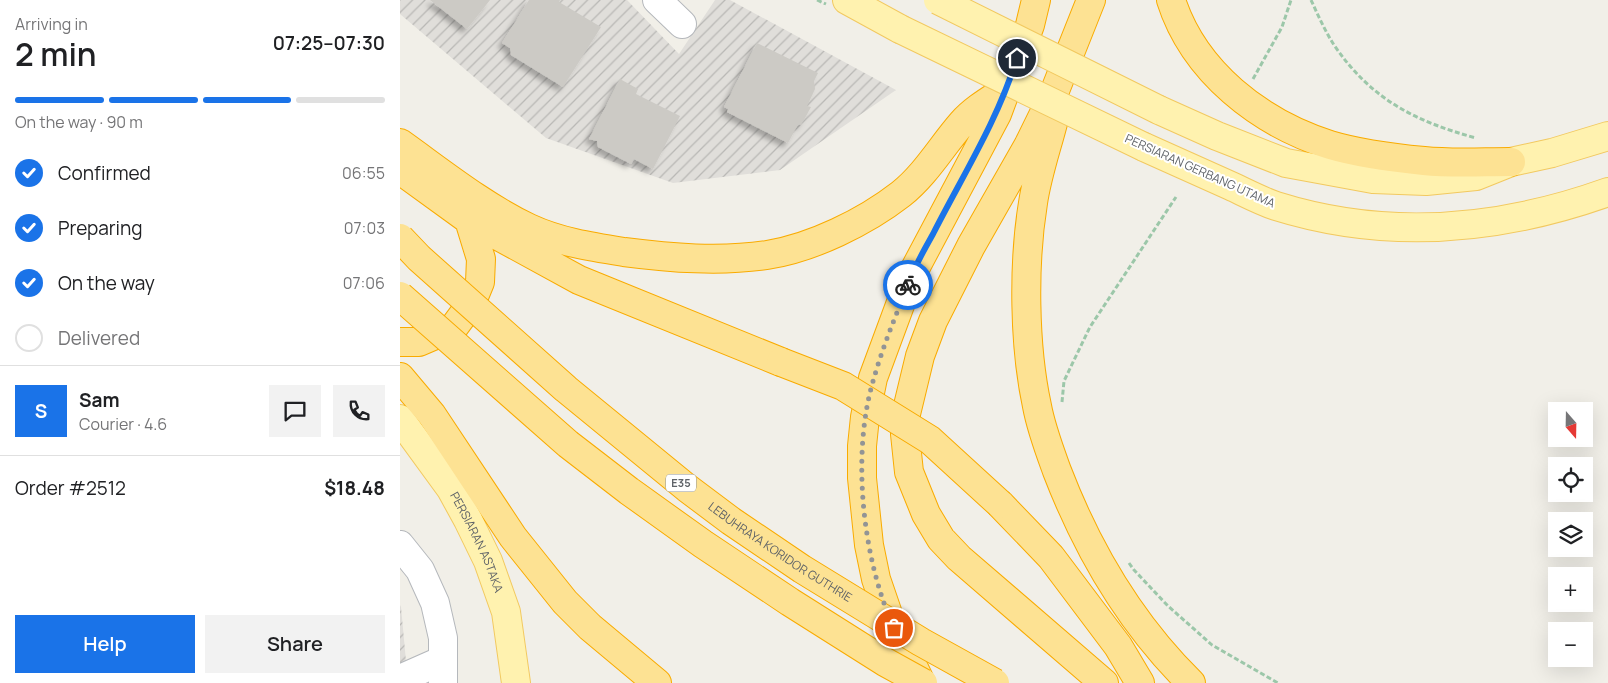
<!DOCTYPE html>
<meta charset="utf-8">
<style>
body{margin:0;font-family:Manrope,sans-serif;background:#f2f2f2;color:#202124;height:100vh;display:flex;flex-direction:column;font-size:19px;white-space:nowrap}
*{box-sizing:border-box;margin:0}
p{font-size:16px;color:#757577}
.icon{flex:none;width:28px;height:28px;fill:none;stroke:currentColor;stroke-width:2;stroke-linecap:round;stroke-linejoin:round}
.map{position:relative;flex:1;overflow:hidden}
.panel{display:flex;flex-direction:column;background:#fff;width:400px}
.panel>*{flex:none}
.needle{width:32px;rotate:160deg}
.controls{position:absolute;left:1148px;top:402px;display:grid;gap:10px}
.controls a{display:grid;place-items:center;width:45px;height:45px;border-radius:0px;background:#fff;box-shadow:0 5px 20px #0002;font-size:25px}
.pin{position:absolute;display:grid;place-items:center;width:42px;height:42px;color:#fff;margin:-21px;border:2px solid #fff;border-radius:50%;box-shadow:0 1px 5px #0007}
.courier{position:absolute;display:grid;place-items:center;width:50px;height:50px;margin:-25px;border:4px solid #1a73e8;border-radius:50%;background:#fff;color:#222;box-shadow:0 1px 6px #0007}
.headline em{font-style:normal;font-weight:600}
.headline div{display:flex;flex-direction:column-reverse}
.headline{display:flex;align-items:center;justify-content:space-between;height:85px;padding:0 15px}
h1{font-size:32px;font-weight:600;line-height:38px}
.bar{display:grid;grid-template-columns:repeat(4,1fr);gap:8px 5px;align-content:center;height:60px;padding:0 15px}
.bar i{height:6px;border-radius:4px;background:#e0e0e0}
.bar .on{background:#1a73e8}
.bar p{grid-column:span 4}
.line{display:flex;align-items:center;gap:12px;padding:0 15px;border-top:1px solid #e0e0e0}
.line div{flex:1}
.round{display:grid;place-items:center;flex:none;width:52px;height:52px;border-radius:0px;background:#f2f2f2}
ol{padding:0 15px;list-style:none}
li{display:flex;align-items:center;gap:15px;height:55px}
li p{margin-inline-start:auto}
li .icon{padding:5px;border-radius:50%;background:#1a73e8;color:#fff;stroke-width:4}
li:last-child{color:#757577}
li i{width:28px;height:28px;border:2px solid #e0e0e0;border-radius:50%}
.action{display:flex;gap:10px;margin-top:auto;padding:10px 15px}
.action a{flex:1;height:58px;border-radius:0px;background:#1a73e8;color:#fff;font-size:20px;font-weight:600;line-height:58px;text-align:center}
.action a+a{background:#f2f2f2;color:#202124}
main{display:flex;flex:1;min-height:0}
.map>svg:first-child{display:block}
</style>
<main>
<section class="panel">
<div class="headline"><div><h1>2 min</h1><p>Arriving in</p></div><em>07:25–07:30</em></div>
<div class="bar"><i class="on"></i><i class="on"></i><i class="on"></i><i></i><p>On the way · 90 m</p></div>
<ol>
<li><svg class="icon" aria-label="check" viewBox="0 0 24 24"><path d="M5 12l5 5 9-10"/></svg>Confirmed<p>06:55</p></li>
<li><svg class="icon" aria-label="check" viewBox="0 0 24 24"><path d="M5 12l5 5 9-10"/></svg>Preparing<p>07:03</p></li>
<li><svg class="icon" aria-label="check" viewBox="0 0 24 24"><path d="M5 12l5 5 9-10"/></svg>On the way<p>07:06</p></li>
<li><i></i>Delivered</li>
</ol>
<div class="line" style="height:90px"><b class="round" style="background:#1a73e8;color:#fff">S</b><div><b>Sam</b><p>Courier · 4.6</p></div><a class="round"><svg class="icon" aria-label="chat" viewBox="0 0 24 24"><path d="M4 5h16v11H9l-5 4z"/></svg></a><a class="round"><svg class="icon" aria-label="phone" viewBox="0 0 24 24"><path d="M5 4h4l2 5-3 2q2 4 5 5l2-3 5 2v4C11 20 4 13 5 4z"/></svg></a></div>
<div class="line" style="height:65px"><div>Order #2512</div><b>$18.48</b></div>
<div class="action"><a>Help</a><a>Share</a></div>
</section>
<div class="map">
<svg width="1208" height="683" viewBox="0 0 1208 683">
<defs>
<pattern id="industrial-furrows" width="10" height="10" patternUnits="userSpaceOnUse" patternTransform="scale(1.25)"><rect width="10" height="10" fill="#e0deda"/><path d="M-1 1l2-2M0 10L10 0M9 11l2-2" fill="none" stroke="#b9b8b5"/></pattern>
<filter id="shadow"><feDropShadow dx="-4.5" dy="4.5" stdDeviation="2.5" flood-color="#0004"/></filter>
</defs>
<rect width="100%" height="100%" fill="#f1efe8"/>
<path fill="url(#industrial-furrows)" d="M 0,0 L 227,0 L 279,54 L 315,0 L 330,0 L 496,90 L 380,170 L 273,183 L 146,138 L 0,14 Z
M 0,605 L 1,607 L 8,683 L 0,683 Z"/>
<path fill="#cccac5" filter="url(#shadow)" d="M 30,0 L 90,0 L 67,29 Z
M 129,0 L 160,0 L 159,2 L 201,27 L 163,87 L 111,55 L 110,48 L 102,43 Z
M 357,43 L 418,73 L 414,81 L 415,89 L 407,106 L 411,107 L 401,125 L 398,124 L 388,143 L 327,112 L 328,109 L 324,107 Z
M 220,79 L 238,89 L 236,94 L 280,116 L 253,169 L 234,159 L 231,164 L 198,147 L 197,141 L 189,139 Z"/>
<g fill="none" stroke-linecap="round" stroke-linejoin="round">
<defs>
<path id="minor" d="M 257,0 L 282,24
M 0,545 L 20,570 L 35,603 L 43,638 L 43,683
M 0,679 L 43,660"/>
<g id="major">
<path d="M 447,0 L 500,29"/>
<path d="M 759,110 L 817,136 L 886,163 L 973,179 L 1026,181 L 1076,176 L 1111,162 L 1152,153 L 1208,136"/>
<path d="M 744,147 C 773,160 802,173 831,186 C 846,193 861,201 876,206 C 988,241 1099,231 1208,192"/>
<path id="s1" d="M 0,419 L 51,489 L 68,520 L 88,561 L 106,612 L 116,683"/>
</g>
<path id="highway" d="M 691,0 L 654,93 L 628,146 L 571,246 L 533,321 L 520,356 L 506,414 L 505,434 L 509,472 L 526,514 L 541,539 L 559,558 L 704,683
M 771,0 C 794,72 860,123 930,145 C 960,154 993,158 1024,161 C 1052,164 1082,162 1111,162
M 654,119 C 647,147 637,175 633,203 C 623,264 624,346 637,406 C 641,428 649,449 657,471 C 687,549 731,624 791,683
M 0,143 C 42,173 83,206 129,228 C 159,242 192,247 224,252 C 271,258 320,262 367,255 C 412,248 465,222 501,194 C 526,174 541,147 562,123 C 574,109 592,99 607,89
M 0,170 L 69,220 L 179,280 L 381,362
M 0,342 L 19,342 L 54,327 L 71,304 L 80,282 L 81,259 L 69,220
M 0,377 L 32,415 L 113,537 L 165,602 L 190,627 L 257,683
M 600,504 L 651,557 L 718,646 L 740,683
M 521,683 L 488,614 L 476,579 L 469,545 L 462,478 L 462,446 L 465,417 L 473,378 L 510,278 L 597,114 L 630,25 L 636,0"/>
</defs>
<use href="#minor" stroke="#b5b8bc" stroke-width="30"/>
<use href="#major" stroke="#f2c960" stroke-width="30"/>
<use href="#highway" stroke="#f9ab00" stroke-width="30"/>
<path stroke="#9cc7a9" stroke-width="3" stroke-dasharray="5 2.5" stroke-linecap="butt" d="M 417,0 L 426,4
M 911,0 C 918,15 925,31 934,45 C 971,99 1014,121 1076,138
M 853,79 L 882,27 L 891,0
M 662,402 L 664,381 L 690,327 L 776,197
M 729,563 L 734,570 L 768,606 L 812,645 L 878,683"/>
<use href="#minor" stroke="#fff" stroke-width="28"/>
<use href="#major" stroke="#fff2af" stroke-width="28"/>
<use href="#highway" stroke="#fde293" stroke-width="28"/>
<defs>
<path id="major-bridge" d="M 538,0 L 759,110
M 500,29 L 744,147"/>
<g id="highway-bridge">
<path id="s2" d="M 0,238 L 19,258 L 166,389 L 287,488 L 331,521 L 402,569 L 521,642 L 595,683"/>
<path d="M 0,296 L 168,444 L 229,491 L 303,544 L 390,602 L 485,662 L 523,683"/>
<path d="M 381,362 L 443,386 L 530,440 L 600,504"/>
</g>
</defs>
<use href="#major-bridge" stroke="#f2c960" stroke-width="30" stroke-linecap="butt"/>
<use href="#highway-bridge" stroke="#f9ab00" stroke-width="30" stroke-linecap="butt"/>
<use href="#major-bridge" stroke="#fff2af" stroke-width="28"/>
<use href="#highway-bridge" stroke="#fde293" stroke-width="28"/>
</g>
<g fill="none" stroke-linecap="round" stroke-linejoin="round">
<path stroke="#929495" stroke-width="5" stroke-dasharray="0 9" d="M 494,628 C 462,558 451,452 474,378 C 483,346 496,315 508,285"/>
<path stroke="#1a73e8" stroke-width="6" d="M 508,285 C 514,267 524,250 533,234 C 563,175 597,122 617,58"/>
</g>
<g text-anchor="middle" stroke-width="4" stroke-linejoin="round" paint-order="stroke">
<rect fill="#fff" stroke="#8f9295" stroke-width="1" x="266" y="474.5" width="30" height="17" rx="4"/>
<g font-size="11" font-weight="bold" fill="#5f6368">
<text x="281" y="487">E35</text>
</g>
<g font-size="12" fill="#5f6368" stroke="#fff">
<text transform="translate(800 171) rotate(24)" y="4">PERSIARAN GERBANG UTAMA</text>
<text dy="4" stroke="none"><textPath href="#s1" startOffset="146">PERSIARAN ASTAKA</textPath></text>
<text dy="4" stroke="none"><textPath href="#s2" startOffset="494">LEBUHRAYA KORIDOR GUTHRIE</textPath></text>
</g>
</g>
</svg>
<div class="controls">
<a><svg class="needle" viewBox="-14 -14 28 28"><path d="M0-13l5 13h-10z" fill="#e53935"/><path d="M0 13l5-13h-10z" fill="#757577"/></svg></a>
<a><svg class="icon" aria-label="locate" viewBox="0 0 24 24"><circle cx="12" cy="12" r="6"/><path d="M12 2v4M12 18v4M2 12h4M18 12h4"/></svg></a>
<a><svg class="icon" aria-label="layers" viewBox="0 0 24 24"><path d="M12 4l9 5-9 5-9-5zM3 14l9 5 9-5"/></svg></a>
<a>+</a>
<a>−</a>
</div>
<div class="pin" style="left:494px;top:628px;background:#ea580c"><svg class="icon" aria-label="bag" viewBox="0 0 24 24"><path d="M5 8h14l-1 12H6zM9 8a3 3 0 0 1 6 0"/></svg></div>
<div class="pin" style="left:617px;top:58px;background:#1f2937"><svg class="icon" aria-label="home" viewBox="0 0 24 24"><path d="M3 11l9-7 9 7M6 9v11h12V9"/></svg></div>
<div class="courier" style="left:508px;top:285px"><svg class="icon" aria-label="bike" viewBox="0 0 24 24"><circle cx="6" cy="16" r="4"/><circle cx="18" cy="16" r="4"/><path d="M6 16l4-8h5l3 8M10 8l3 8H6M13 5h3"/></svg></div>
</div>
</main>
